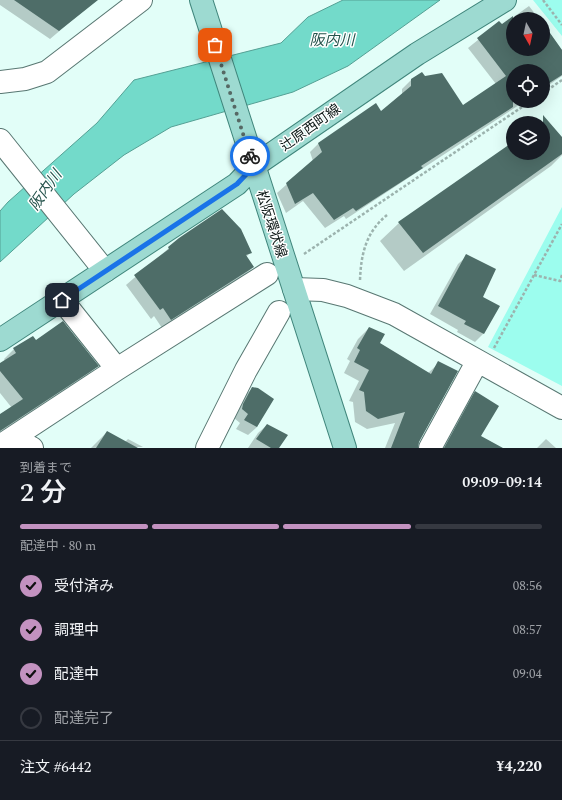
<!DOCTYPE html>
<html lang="ja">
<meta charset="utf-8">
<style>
body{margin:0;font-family:Spectral,"Noto Sans JP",serif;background:#242831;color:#f1f3f6;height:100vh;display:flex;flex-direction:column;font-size:15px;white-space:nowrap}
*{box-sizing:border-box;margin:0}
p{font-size:13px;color:#9ea1a6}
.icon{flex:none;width:22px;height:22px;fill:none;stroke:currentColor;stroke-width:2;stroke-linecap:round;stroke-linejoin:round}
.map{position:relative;height:448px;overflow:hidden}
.drawer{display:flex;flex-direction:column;background:#171b24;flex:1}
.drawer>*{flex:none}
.needle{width:26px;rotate:171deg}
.buttons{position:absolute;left:506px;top:12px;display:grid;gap:8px}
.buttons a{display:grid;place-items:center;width:44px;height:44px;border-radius:50%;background:#171b24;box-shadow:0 4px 16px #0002;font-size:20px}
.pin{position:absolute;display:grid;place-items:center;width:34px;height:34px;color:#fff;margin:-17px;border-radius:8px;box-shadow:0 2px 6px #0006}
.courier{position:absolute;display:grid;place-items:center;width:40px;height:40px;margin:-20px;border:3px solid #1a73e8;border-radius:50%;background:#fff;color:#222;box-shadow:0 1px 5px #0007}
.summary em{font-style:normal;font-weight:600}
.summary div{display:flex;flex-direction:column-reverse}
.summary{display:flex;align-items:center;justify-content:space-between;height:68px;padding:0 20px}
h1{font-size:26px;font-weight:600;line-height:30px}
.bar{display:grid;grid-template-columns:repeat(4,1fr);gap:6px 4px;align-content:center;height:48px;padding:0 20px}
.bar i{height:5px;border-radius:3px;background:#363941}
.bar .active{background:#c392c0}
.bar p{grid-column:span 4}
.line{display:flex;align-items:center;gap:10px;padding:0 20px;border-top:1px solid #363941}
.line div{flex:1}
ol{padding:0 20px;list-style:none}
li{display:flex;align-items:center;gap:12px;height:44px}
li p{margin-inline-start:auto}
li .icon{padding:4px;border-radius:50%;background:#c392c0;color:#111;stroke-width:4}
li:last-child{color:#9ea1a6}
li i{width:22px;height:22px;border:2px solid #363941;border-radius:50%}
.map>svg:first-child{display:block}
</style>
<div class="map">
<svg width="562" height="448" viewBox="0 0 562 448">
<rect width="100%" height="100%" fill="#e2fef8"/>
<path fill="#9cfdee" d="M 533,0 L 562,0 L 562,36 Z
M 562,207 L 562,386 L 488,347 Z"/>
<path fill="#73daca" stroke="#54a094" d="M 343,0 L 440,0 L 348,66 L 293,92 L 171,127 L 124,155 L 74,194 L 0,262 L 0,211 L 8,202 L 97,123 L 134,80 L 281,43 L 308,17 Z"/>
<path fill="#0003" d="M 0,0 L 92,0 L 94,2 L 50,39 L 0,5 Z
M 529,6 L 539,19 L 513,19 L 513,49 L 543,49 L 543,24 L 562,50 L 562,76 L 543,89 L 543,71 L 513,71 L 513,101 L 525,101 L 346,219 L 344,216 L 325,228 L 303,201 L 286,213 L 277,193 L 313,161 L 310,152 L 319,143 L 381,112 L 402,94 L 402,89 L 411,80 L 462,107 L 496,84 L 468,48 L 499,23 L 501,26 Z
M 546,120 L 562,139 L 562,155 L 551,166 L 404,271 L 380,241 L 399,223 L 513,143 L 513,153 L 543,153 L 542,123 Z
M 169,248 L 251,252 L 246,257 L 253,267 L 244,276 L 162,328 L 154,316 L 151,319 L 126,285 Z
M 467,256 L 482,297 L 498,306 L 483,334 L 475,342 L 457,332 L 458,330 L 430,314 L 458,264 Z
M 369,328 L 378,343 L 428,373 L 439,363 L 417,448 L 385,448 L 395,423 L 367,429 L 355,422 L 353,402 L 349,401 L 359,381 L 344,373 L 350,361 L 347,359 L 358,339 Z
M 35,341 L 97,366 L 87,376 L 0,434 L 0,415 L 12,408 L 0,393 L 0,364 L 5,361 L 4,359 L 14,349 Z
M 253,388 L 272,399 L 257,427 L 248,435 L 236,429 L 240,423 L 234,418 L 235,413 L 244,396 Z
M 475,392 L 480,436 L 501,448 L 440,448 L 465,403 Z
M 267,425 L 278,448 L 248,448 L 258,433 Z
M 107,432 L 125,442 L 128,439 L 143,447 L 91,448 Z
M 546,439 L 556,448 L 537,448 Z"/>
<path fill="#4e6d68" d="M 14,0 L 98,0 L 59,31 Z
M 513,16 L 513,49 L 543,49 L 543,23 L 562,50 L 562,75 L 543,87 L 543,71 L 513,71 L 513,107 L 421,166 L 423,168 L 356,211 L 353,208 L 334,220 L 313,193 L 295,204 L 286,183 L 322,152 L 318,143 L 376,103 L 381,111 L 411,86 L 411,79 L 422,72 L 425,76 L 442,73 L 463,105 L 506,76 L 477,38 L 499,21 L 502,24 Z
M 543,115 L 562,137 L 562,154 L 423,253 L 398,222 L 513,142 L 513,153 L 543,153 Z
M 222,209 L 241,229 L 252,253 L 246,255 L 254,267 L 171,320 L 163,308 L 160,310 L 134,275 L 169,249 L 168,247 L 179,238 Z
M 466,254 L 496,269 L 483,297 L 500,306 L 484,334 L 464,324 L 466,321 L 438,306 Z
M 63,321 L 99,366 L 0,431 L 0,414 L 23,399 L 0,371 L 0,363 L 16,353 L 13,348 L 33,336 L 36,340 Z
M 369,327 L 385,334 L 380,343 L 431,374 L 438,361 L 458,371 L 419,442 L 418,448 L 391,448 L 405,412 L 378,419 L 366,411 L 364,392 L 359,390 L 369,370 L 354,362 L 360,350 L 357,348 Z
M 252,387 L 258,388 L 274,399 L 257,427 L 244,420 L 248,414 L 242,409 L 243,404 Z
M 475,391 L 499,406 L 481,436 L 503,448 L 444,448 Z
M 267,424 L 288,435 L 279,448 L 271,448 L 256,439 Z
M 107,431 L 138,448 L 96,448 Z"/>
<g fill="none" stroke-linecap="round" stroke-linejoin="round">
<defs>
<path id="minor" d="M 0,82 L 25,79 L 47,72 L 141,0
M 0,140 L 105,271
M 294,289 L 323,290 L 347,296 L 394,314 L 562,408
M 62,300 L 117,369
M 13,438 L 32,448
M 0,446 L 117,369 L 267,274
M 207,448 L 246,370 L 279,312
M 430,448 L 477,362"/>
<path id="major" d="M 201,0 L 345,448
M 0,340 L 237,184 L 254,166 L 417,54 L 505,0"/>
</defs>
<use href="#minor" stroke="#587772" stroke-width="24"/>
<use href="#major" stroke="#40867c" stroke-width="24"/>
<path stroke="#9cb3ae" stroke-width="2.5" stroke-dasharray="3 2" stroke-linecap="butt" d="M 543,0 L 562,25
M 543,93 L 562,80
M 304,254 L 531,101
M 534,275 L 560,281 L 562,275
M 360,280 C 361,254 366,232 387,215
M 494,348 L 562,224"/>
<use href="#minor" stroke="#fff" stroke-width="22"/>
<use href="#major" stroke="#9ddad1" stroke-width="22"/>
</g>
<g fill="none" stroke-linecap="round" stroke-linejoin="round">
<path stroke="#566864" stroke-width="4" stroke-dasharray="0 7.2" d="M 215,45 L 250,156"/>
<path stroke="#1a73e8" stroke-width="5" d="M 62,300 L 237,184 L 254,166 L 250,156"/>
</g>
<g text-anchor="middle" stroke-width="3" stroke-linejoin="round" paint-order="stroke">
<g font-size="14" fill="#0b1715" stroke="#fff">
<text transform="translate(310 127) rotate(-35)" y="5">辻原西町線</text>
<text transform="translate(272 224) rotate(72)" y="5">松阪環状線</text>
</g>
<g font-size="15" font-style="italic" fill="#25534c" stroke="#fff">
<text x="332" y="45">阪内川</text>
<text transform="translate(45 190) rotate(-55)" y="5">阪内川</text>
</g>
</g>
</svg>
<div class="buttons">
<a><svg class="needle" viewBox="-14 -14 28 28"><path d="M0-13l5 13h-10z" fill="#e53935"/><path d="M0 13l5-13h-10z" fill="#9ea1a6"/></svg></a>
<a><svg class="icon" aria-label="locate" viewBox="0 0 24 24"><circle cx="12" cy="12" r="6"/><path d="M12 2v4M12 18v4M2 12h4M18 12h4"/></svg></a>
<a><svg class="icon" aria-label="layers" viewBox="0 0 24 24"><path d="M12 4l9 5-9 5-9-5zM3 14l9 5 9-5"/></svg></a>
</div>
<div class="pin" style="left:215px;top:45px;background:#ea580c"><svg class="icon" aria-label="bag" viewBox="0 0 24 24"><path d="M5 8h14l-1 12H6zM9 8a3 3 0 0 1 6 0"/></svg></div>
<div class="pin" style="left:62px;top:300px;background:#1f2937"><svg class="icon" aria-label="home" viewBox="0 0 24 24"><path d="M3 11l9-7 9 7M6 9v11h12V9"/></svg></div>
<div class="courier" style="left:250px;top:156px"><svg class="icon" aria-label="bike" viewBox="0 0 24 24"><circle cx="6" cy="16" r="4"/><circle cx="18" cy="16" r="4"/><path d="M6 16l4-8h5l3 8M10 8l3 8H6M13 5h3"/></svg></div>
</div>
<section class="drawer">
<div class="summary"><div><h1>2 分</h1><p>到着まで</p></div><em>09:09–09:14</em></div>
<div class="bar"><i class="active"></i><i class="active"></i><i class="active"></i><i></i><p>配達中 · 80 m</p></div>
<ol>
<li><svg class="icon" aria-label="check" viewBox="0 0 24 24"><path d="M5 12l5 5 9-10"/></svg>受付済み<p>08:56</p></li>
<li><svg class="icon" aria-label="check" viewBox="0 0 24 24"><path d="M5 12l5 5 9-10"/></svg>調理中<p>08:57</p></li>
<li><svg class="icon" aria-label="check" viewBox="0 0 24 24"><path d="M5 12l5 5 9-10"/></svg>配達中<p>09:04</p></li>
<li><i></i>配達完了</li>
</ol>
<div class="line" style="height:52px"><div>注文 #6442</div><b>¥4,220</b></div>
</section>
